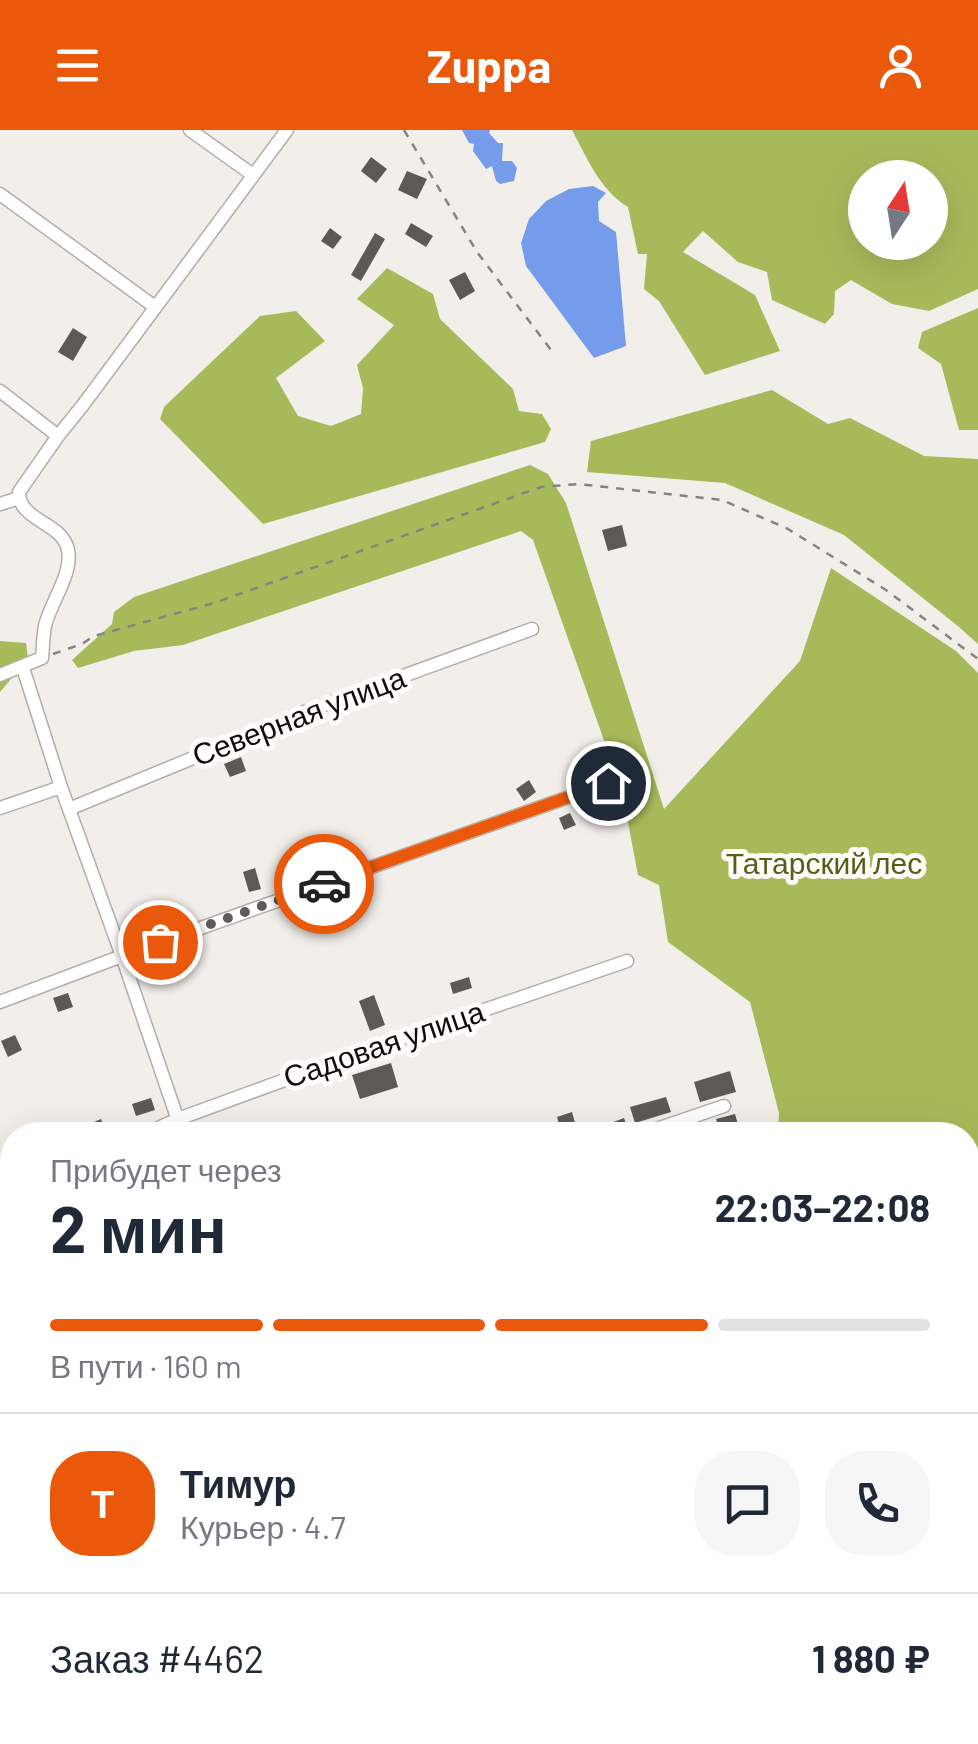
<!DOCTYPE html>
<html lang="ru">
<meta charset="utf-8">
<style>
body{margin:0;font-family:Barlow,sans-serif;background:#f6f6f7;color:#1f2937;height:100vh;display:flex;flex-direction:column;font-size:38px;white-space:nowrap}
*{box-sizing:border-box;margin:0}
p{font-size:32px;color:#747a83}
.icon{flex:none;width:55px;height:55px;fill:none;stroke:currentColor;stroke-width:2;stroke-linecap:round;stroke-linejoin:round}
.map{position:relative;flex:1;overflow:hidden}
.sheet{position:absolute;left:0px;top:992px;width:980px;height:622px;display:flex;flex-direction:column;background:#fff;border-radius:40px 40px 0 0;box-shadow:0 10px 40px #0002}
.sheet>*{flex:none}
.needle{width:65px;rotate:12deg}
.fabs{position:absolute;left:848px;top:30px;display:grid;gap:20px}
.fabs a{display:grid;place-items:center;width:100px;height:100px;border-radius:50%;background:#fff;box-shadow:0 10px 40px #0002;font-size:50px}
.pin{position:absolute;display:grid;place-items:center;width:85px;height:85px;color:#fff;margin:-42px;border:5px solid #fff;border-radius:50%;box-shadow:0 2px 10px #0007}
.courier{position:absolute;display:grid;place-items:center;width:100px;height:100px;margin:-50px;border:8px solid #ea580c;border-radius:50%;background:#fff;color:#222;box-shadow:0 2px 12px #0007}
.summary em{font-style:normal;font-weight:700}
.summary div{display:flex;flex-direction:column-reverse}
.summary{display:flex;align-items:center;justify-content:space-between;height:170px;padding:0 50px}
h1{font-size:65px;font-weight:700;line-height:75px}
.bar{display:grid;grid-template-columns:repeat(4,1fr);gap:15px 10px;align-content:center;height:120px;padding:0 50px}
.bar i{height:12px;border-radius:8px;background:#e0e1e3}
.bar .on{background:#ea580c}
.bar p{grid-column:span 4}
.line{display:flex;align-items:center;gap:25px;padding:0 50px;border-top:2px solid #e0e1e3}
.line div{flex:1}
.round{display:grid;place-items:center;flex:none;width:105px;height:105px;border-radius:40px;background:#f6f6f7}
header{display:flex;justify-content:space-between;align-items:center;height:130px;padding:0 50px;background:#ea580c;color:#fff;font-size:45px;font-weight:700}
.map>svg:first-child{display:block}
</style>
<header><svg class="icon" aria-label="menu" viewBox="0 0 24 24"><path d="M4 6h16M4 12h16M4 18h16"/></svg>Zuppa<svg class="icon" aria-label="person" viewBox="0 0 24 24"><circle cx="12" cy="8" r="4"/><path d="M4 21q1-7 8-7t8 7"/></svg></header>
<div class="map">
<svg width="978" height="1614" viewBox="0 0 978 1614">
<rect width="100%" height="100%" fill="#f2eeea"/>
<path fill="#a7ba5a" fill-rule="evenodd" d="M 572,0 L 978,0 L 978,159 L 929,181 L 892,174 L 851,150 L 835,161 L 834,184 L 825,194 L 772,170 L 767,142 L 738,132 L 703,101 L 683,122 L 755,165 L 780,221 L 705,245 L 659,171 L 644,159 L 647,124 L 638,124 L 628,77 C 600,60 587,28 572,0 ZM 865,48 L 930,48 L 930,112 L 865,112 Z
M 387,138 L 433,164 L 440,189 L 513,259 L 519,281 L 542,284 L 551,299 L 545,312 L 263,394 L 160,289 L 164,277 L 260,186 L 296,181 L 325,211 L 276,248 L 298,286 L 331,296 L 361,284 L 363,258 L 357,235 L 394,195 L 357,169 Z
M 978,178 L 978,300 L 959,300 L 941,234 L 918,218 L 922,202 Z
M 772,260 L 828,294 L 850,288 L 924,326 L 978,329 L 978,514 L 959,497 L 844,405 L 725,353 L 587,342 L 591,311 Z
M 530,335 L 548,344 L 566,373 L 664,679 L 800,531 L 831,438 L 956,521 L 978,543 L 978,1599 L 968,1584 L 968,1005 L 778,1005 L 779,983 L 750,872 L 668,812 L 659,755 L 638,745 L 622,661 L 533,410 L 521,401 L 183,515 L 134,521 L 78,538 L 72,530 L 112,494 L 114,482 L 134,467 Z
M 0,511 L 26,513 L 28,529 L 0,562 Z"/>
<path fill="#759ceb" d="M 462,0 L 490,0 L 489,3 L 498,13 L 503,13 L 502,31 L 512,31 L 517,38 L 514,51 L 500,54 L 496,51 L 492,36 L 486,39 L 473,21 L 474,14 L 469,13 Z
M 593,56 L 606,63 L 598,72 L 599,91 L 616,102 L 626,216 L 594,228 L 526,136 L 521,113 L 529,89 L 546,71 L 569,59 Z"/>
<path fill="#5d5a56" d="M 371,27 L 387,39 L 376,53 L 361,41 Z
M 407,41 L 427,49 L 417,69 L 398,60 Z
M 411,93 L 433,106 L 426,117 L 405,104 Z
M 330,98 L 342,107 L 333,119 L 321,111 Z
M 375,103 L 385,109 L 361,151 L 351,145 Z
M 465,142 L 475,161 L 460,170 L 449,150 Z
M 73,198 L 87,207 L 73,231 L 58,222 Z
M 622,395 L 627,416 L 608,421 L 602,400 Z
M 607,621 L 612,635 L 598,640 L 592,625 Z
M 241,627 L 246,641 L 230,647 L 224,634 Z
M 529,650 L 536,662 L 524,671 L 516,659 Z
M 570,683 L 576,695 L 564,700 L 559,688 Z
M 255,738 L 261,759 L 249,762 L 243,742 Z
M 140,793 L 144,807 L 134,810 L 130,795 Z
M 469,847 L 472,858 L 453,864 L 450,853 Z
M 68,863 L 73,877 L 58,882 L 53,868 Z
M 374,865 L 385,895 L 370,901 L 359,871 Z
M 15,905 L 22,920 L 8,927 L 1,911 Z
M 391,933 L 398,957 L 360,969 L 352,945 Z
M 730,941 L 736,962 L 700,972 L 694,952 Z
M 666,967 L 671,982 L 635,993 L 630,977 Z
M 151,968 L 155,980 L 136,986 L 132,974 Z
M 572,982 L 577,1000 L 562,1004 L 557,987 Z
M 735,984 L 741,1005 L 721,1005 L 716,989 Z
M 624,988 L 627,997 L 607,1005 L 598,1005 L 595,999 Z
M 101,989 L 107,1005 L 91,1005 L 87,995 Z
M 752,1602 L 767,1602 L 770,1614 L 755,1614 Z"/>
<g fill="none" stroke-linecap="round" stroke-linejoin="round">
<defs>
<path id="service" d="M 973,1196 L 978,1219"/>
<path id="minor" d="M 190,0 L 253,45
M 0,64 L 155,177
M 0,261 L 58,306
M 0,374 L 19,368
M 23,538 L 61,657 L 122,826 L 183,1005
M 0,545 L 42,528 C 43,518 43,506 45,496 C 50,473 73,444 68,420 C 62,391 19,392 19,362 L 58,306 L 83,275 L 287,0
M 0,678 L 61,657
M 69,679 L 307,581 L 532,499
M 0,872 L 122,826 L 608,653
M 143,1005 L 178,989 L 350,926 L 627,831
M 639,1005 L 724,976
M 0,1068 L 12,1063
M 0,1246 L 12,1240
M 0,1418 L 12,1413
M 0,1583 L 12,1578
M 364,1602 L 370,1614
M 44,1614 L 77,1602"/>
</defs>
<use href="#service" stroke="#b1adaa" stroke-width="9"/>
<use href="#minor" stroke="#b1adaa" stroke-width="15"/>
<path stroke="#868380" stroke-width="2.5" stroke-dasharray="8 8" stroke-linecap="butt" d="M 404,0 L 477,122 L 551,220
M 53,524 L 82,514 L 94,506 L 214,473 L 541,357 L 578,354 L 722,370 L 788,399 L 886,460 L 978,529"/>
<use href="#service" stroke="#fff" stroke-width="6"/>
<use href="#minor" stroke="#fff" stroke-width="12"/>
</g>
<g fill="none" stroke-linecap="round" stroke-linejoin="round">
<path stroke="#5e5c5a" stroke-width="10" stroke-dasharray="0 18" d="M 160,812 L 324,754"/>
<path stroke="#ea580c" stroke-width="12" d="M 324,754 L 608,653"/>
</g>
<g text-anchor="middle" stroke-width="10" stroke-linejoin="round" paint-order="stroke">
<g font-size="30" fill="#0f0e0d" stroke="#fffbf8">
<text transform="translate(299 587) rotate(-21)" y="10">Северная улица</text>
<text transform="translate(384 915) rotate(-19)" y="10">Садовая улица</text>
</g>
<g font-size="30" fill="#535f1a" stroke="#fffbf8">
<text x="824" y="744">Татарский лес</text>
</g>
</g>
</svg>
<div class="fabs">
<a><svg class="needle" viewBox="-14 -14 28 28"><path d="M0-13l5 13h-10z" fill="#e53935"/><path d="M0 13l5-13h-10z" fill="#747a83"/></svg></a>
</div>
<div class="pin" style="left:160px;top:812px;background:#ea580c"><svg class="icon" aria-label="bag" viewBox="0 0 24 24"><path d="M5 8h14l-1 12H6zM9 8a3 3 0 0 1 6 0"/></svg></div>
<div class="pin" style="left:608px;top:653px;background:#1f2937"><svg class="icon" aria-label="home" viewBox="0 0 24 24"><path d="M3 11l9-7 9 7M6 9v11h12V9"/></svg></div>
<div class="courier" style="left:324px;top:754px"><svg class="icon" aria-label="car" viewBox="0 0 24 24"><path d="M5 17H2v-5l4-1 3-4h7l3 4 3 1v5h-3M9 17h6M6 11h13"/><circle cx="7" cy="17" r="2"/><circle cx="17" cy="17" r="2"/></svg></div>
<section class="sheet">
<div class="summary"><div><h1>2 мин</h1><p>Прибудет через</p></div><em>22:03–22:08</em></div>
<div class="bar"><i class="on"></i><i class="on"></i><i class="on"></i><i></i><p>В пути · 160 m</p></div>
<div class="line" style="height:180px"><b class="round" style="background:#ea580c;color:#fff">Т</b><div><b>Тимур</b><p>Курьер · 4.7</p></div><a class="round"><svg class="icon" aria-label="chat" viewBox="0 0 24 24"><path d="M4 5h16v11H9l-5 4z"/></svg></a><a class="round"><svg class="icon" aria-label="phone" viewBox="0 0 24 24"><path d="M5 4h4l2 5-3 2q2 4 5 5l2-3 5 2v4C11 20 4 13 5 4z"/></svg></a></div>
<div class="line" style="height:130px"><div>Заказ #4462</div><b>1 880 ₽</b></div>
</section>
</div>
